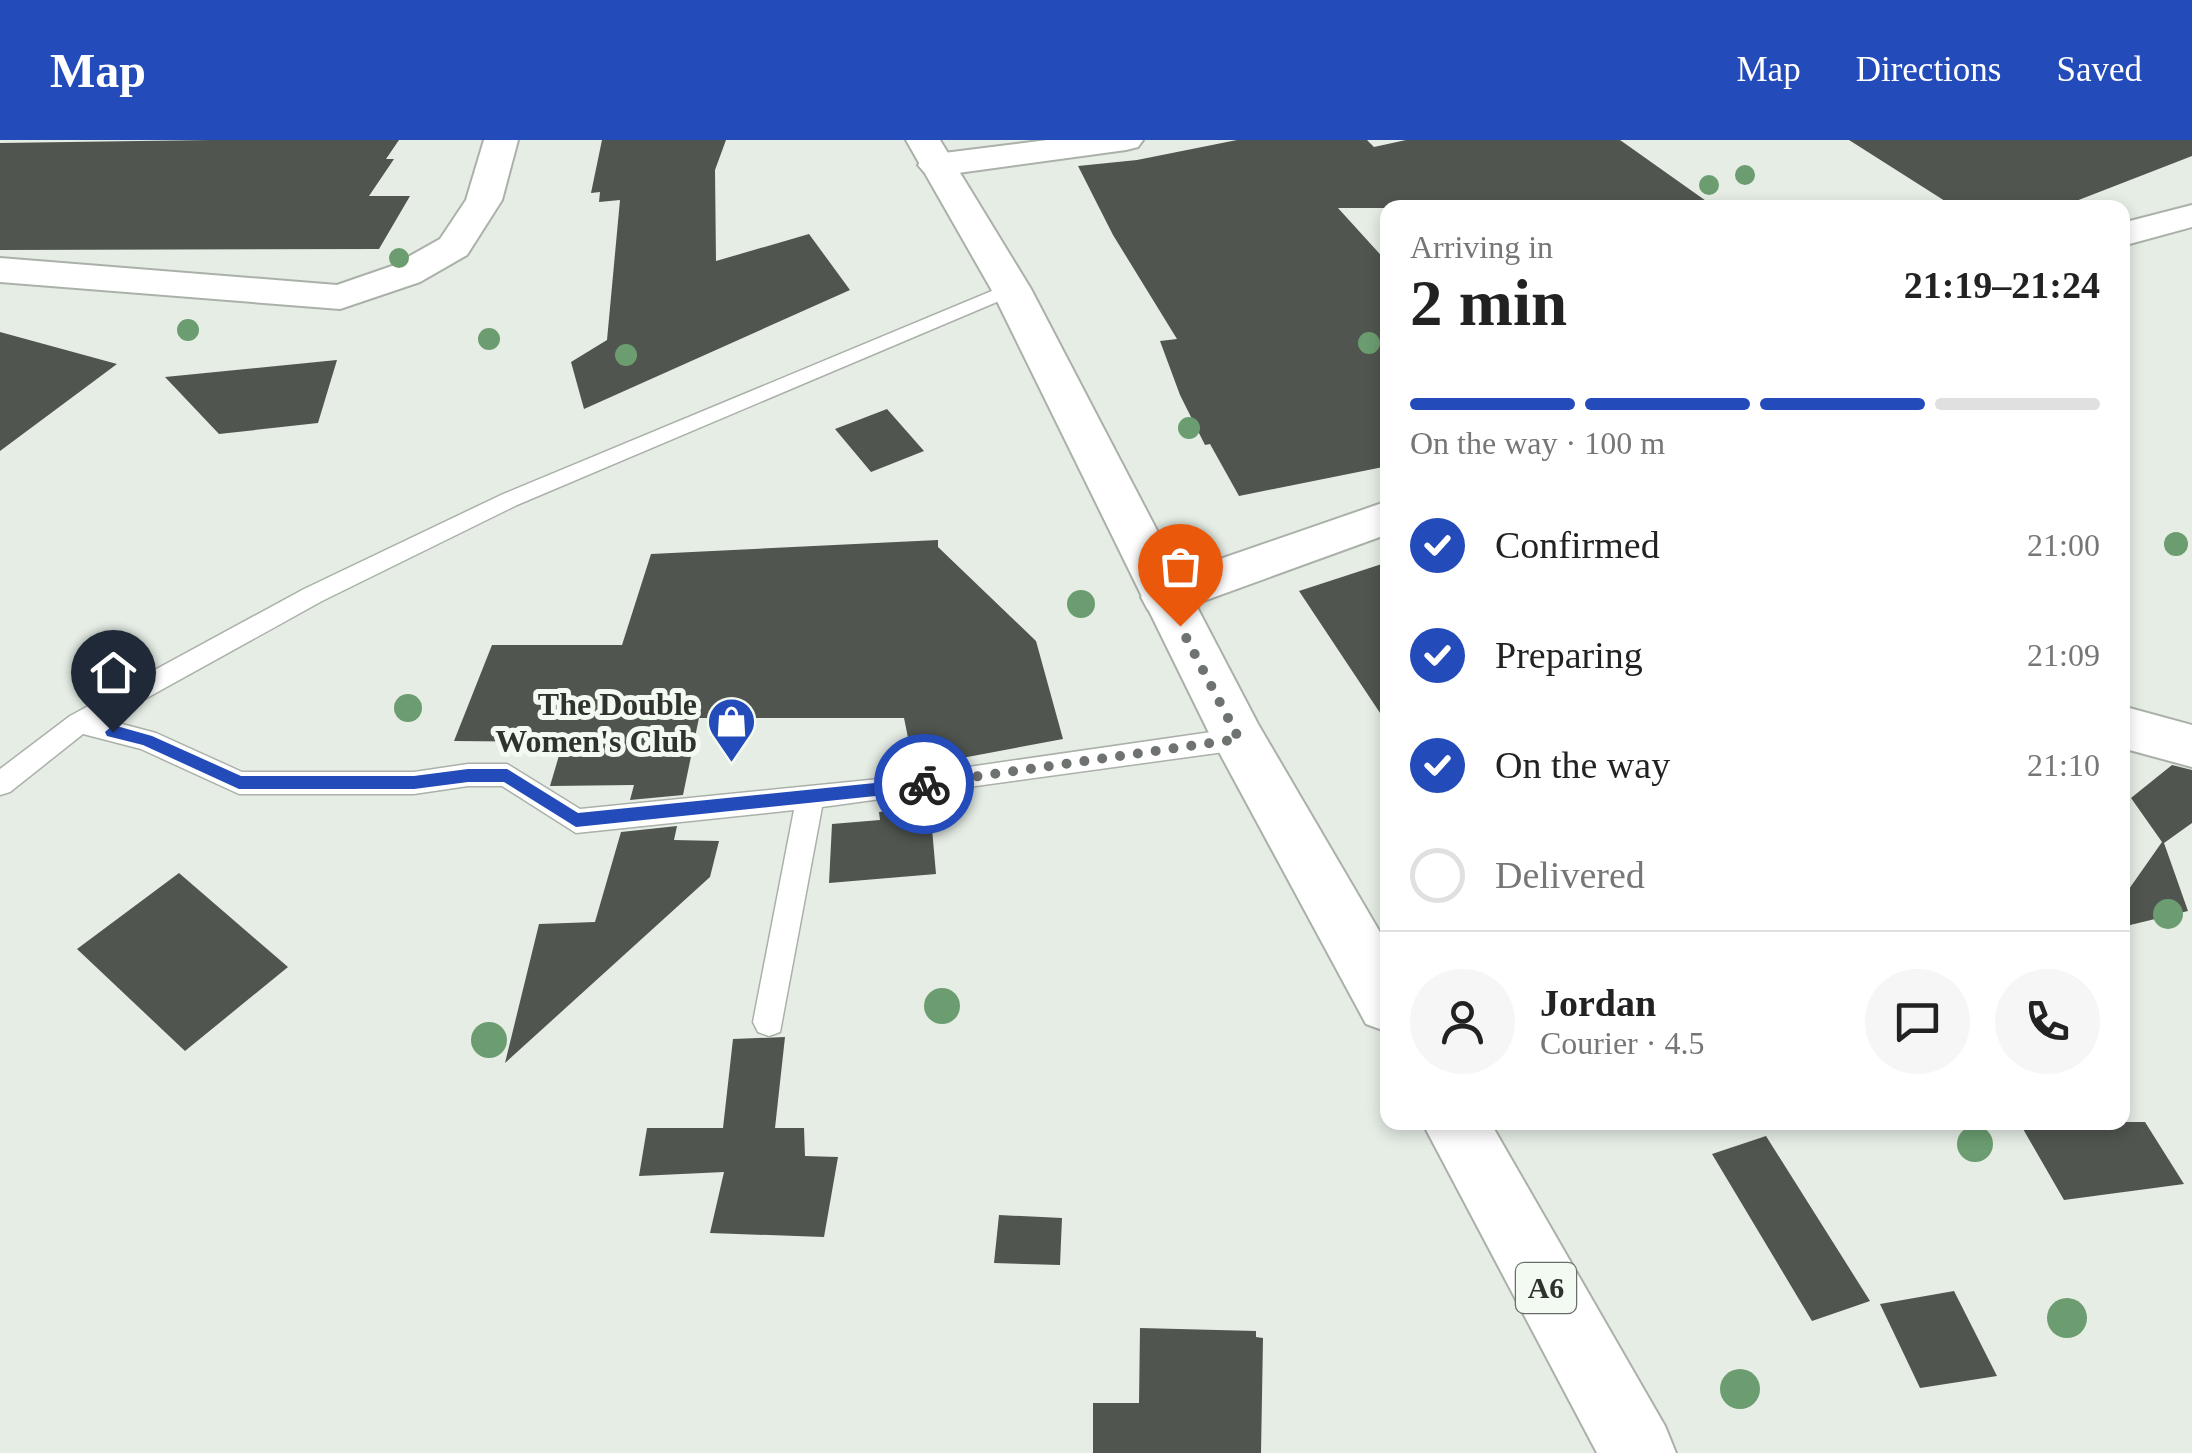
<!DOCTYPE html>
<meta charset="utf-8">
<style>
body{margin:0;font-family:Georgia,serif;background:#f6f6f6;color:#222;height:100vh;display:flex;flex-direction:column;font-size:38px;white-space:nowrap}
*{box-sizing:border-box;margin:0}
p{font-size:32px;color:#767676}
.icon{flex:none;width:55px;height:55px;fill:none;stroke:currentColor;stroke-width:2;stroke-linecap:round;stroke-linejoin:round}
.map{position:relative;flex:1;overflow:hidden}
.sheet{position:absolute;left:1380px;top:60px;width:750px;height:930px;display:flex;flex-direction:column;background:#fff;border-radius:20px;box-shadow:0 5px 15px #0003}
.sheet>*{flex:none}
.pin{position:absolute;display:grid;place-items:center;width:85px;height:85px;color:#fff;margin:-102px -42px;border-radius:50% 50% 50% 0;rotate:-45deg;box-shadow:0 0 10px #0007}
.pin .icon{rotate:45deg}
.courier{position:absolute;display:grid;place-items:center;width:100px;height:100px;margin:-50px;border:8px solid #234bb9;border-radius:50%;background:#fff;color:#222;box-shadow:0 2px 12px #0007}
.summary em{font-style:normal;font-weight:600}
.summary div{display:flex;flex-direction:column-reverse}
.summary{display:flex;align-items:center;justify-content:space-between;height:170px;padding:0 30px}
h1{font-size:65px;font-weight:600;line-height:75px}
.bar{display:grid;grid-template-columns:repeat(4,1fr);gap:15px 10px;align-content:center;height:120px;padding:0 30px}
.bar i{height:12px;border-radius:8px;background:#e0e0e0}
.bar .selected{background:#234bb9}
.bar p{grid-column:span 4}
.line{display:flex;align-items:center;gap:25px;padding:0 30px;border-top:2px solid #e0e0e0}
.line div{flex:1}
.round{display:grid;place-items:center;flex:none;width:105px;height:105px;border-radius:52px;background:#f6f6f6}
ol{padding:0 30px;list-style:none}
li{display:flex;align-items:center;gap:30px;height:110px}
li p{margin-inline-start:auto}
li .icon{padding:10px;border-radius:50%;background:#234bb9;color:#fff;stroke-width:4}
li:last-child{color:#767676}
li i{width:55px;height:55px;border:5px solid #e0e0e0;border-radius:50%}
header{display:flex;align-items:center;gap:60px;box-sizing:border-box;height:140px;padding:0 50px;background:#234bb9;color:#fff}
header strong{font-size:48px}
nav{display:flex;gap:55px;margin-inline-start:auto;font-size:35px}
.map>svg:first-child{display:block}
</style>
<header>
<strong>Map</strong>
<nav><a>Map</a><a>Directions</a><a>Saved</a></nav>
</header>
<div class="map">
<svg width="2192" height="1313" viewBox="0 0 2192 1313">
<rect width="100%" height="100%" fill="#e5ede5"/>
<path fill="#50564f" d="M 209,0 L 399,0 L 386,19 L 394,19 L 369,56 L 410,56 L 379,109 L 0,110 L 0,3 Z
M 602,0 L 726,0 L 715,30 L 716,121 L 809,94 L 850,150 L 584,269 L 571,222 L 607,200 L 620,60 L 599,62 L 600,52 L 591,53 Z
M 1237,0 L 1367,0 L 1374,7 L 1406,0 L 1620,0 L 1716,68 L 1338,68 L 1388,123 L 1388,326 L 1239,356 L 1210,304 L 1205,305 L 1180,255 L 1160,201 L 1177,199 L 1113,95 L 1078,26 L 1137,20 Z
M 1849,0 L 2192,0 L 2192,16 L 2058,68 L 1956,68 Z
M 0,192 L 117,224 L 0,311 Z
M 337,220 L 318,283 L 219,294 L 165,237 Z
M 887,269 L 924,311 L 871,332 L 835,289 Z
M 938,400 L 938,407 L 1036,501 L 1063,599 L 914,627 L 904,578 L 699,578 L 683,655 L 630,660 L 634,645 L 550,646 L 563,602 L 454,601 L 492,505 L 622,505 L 651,414 Z
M 1388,422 L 1388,585 L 1299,451 Z
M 2172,625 L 2192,630 L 2192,683 L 2164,703 L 2188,771 L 2122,787 L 2122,759 L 2162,702 L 2131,658 Z
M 930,666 L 936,734 L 829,743 L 832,684 L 880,680 L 879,672 Z
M 677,686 L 674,700 L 719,701 L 710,737 L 505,923 L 539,784 L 595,782 L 621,692 Z
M 179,733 L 288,827 L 185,911 L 77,809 Z
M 785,897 L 775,988 L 804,988 L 805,1016 L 838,1017 L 824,1097 L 710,1093 L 724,1032 L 639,1036 L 647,988 L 723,988 L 733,899 Z
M 2019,982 L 2145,982 L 2184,1044 L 2064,1060 Z
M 1766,996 L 1870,1161 L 1812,1181 L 1712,1014 Z
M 999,1075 L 1062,1078 L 1060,1125 L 994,1123 Z
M 1954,1151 L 1997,1236 L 1920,1248 L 1880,1164 Z
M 1140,1188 L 1256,1191 L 1256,1197 L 1263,1198 L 1261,1313 L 1093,1313 L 1093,1263 L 1139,1263 Z"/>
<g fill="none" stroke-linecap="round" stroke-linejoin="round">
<defs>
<path id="service" d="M 1011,143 L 1021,149 L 1018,153 L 517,365 L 322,461 L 107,580 L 156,593 L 242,632 L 414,632 L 468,624 L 507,624 L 580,669 L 899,637 L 1239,588 L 1248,592 L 1252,599 L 1248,606 L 1239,610 L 822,667 L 780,892 L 769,896 L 758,892 L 753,882 L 794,670 L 576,693 L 502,646 L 468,646 L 414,654 L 239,654 L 141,609 L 83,594 L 10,652 L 0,655 L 0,629 L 70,576 L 304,449 L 501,355 Z"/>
<path id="minor" d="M 484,0 L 518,0 L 502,60 L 467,115 L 420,142 L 340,169 L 0,142 L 0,118 L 337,145 L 392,126 L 440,99 L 466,60 Z
M 1047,0 L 1143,0 L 1138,7 L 1126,10 L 936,36 L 924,32 L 918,25 L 924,18 L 936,14 Z
M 2192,65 L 2192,87 L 2122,106 L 2122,83 Z
M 1388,361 L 1388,394 L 1165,475 L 1148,470 L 1141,457 L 1148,444 Z
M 2122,566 L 2192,585 L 2192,627 L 2122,608 Z"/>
<path id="primary" d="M 906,0 L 940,0 L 1031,149 L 1258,584 L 1388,806 L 1388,892 L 1366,884 L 1212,599 L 991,149 Z
M 1422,982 L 1490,982 L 1665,1286 L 1676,1313 L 1597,1313 Z"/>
</defs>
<use href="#service" stroke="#aab1a9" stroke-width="3"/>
<use href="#minor" stroke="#aab1a9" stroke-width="4"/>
<use href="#primary" stroke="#aab1a9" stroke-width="4"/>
<use href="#service" fill="#fff" fill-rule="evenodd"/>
<use href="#minor" fill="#fff" fill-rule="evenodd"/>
<use href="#primary" fill="#fff" fill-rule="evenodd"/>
</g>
<g fill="#6b9d70">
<circle cx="1745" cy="35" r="10"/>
<circle cx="1709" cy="45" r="10"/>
<circle cx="399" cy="118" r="10"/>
<circle cx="188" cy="190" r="11"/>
<circle cx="489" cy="199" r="11"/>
<circle cx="1369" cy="203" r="11"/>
<circle cx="626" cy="215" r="11"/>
<circle cx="1189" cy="288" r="11"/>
<circle cx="2176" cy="404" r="12"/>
<circle cx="1081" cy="464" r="14"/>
<circle cx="408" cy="568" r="14"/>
<circle cx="2168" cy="774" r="15"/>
<circle cx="942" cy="866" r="18"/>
<circle cx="489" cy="900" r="18"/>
<circle cx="1975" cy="1004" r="18"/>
<circle cx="2067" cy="1178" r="20"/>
<circle cx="1740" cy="1249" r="20"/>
</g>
<path fill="#234bb9" d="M 113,585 L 152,596 L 241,636 L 414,636 L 468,629 L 507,629 L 578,673 L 924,638 L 932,644 L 924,651 L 576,687 L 504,642 L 468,642 L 414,649 L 239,649 L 143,605 L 107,596 L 105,592 Z"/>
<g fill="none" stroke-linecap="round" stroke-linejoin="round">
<path stroke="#6f736f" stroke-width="10" stroke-dasharray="0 18" d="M 924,644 L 1239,599 L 1180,486"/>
</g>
<defs>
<symbol id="shop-pin" viewBox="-11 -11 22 30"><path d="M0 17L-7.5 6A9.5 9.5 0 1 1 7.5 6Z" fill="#234bb9" stroke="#f3faf2"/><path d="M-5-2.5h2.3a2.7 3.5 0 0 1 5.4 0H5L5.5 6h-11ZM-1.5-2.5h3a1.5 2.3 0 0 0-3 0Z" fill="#fff"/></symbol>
</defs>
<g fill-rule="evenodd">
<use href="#shop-pin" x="704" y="554" width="55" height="75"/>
</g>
<g text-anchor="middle" stroke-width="10" stroke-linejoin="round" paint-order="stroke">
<rect fill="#f3faf2" stroke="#6a6e6a" stroke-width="2.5" x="1516" y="1123" width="60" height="50" rx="8"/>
<g font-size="30" font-weight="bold" fill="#2f322f">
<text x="1546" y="1158">A6</text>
</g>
<g font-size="32" font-weight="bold" fill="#2f322f" stroke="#f3faf2" text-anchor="end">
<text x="697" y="575">The Double<tspan x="697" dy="37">Women's Club</tspan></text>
</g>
</g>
</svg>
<div class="pin" style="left:1180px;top:486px;background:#ea580c"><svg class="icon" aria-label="bag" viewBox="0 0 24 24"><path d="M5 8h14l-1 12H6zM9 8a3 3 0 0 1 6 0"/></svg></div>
<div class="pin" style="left:113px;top:592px;background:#1f2937"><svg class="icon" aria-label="home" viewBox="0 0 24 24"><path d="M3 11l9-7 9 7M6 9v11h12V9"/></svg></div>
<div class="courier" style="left:924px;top:644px"><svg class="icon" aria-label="bike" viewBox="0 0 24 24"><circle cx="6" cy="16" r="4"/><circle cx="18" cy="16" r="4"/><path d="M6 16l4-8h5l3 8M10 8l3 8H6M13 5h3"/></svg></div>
<section class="sheet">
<div class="summary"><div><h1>2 min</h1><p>Arriving in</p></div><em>21:19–21:24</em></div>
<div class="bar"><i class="selected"></i><i class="selected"></i><i class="selected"></i><i></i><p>On the way · 100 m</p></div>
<ol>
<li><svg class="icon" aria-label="check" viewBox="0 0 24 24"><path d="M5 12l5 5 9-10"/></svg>Confirmed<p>21:00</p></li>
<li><svg class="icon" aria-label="check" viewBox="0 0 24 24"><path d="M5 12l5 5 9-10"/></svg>Preparing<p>21:09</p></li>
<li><svg class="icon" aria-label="check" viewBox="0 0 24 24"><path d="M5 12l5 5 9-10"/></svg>On the way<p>21:10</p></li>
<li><i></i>Delivered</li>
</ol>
<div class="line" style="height:180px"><a class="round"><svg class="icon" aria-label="person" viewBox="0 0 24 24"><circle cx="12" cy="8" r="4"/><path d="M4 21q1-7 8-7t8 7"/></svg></a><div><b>Jordan</b><p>Courier · 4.5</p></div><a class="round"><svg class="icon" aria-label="chat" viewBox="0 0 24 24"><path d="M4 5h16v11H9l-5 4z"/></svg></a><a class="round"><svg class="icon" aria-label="phone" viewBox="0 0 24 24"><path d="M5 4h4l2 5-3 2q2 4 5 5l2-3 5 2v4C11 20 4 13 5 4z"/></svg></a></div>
</section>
</div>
